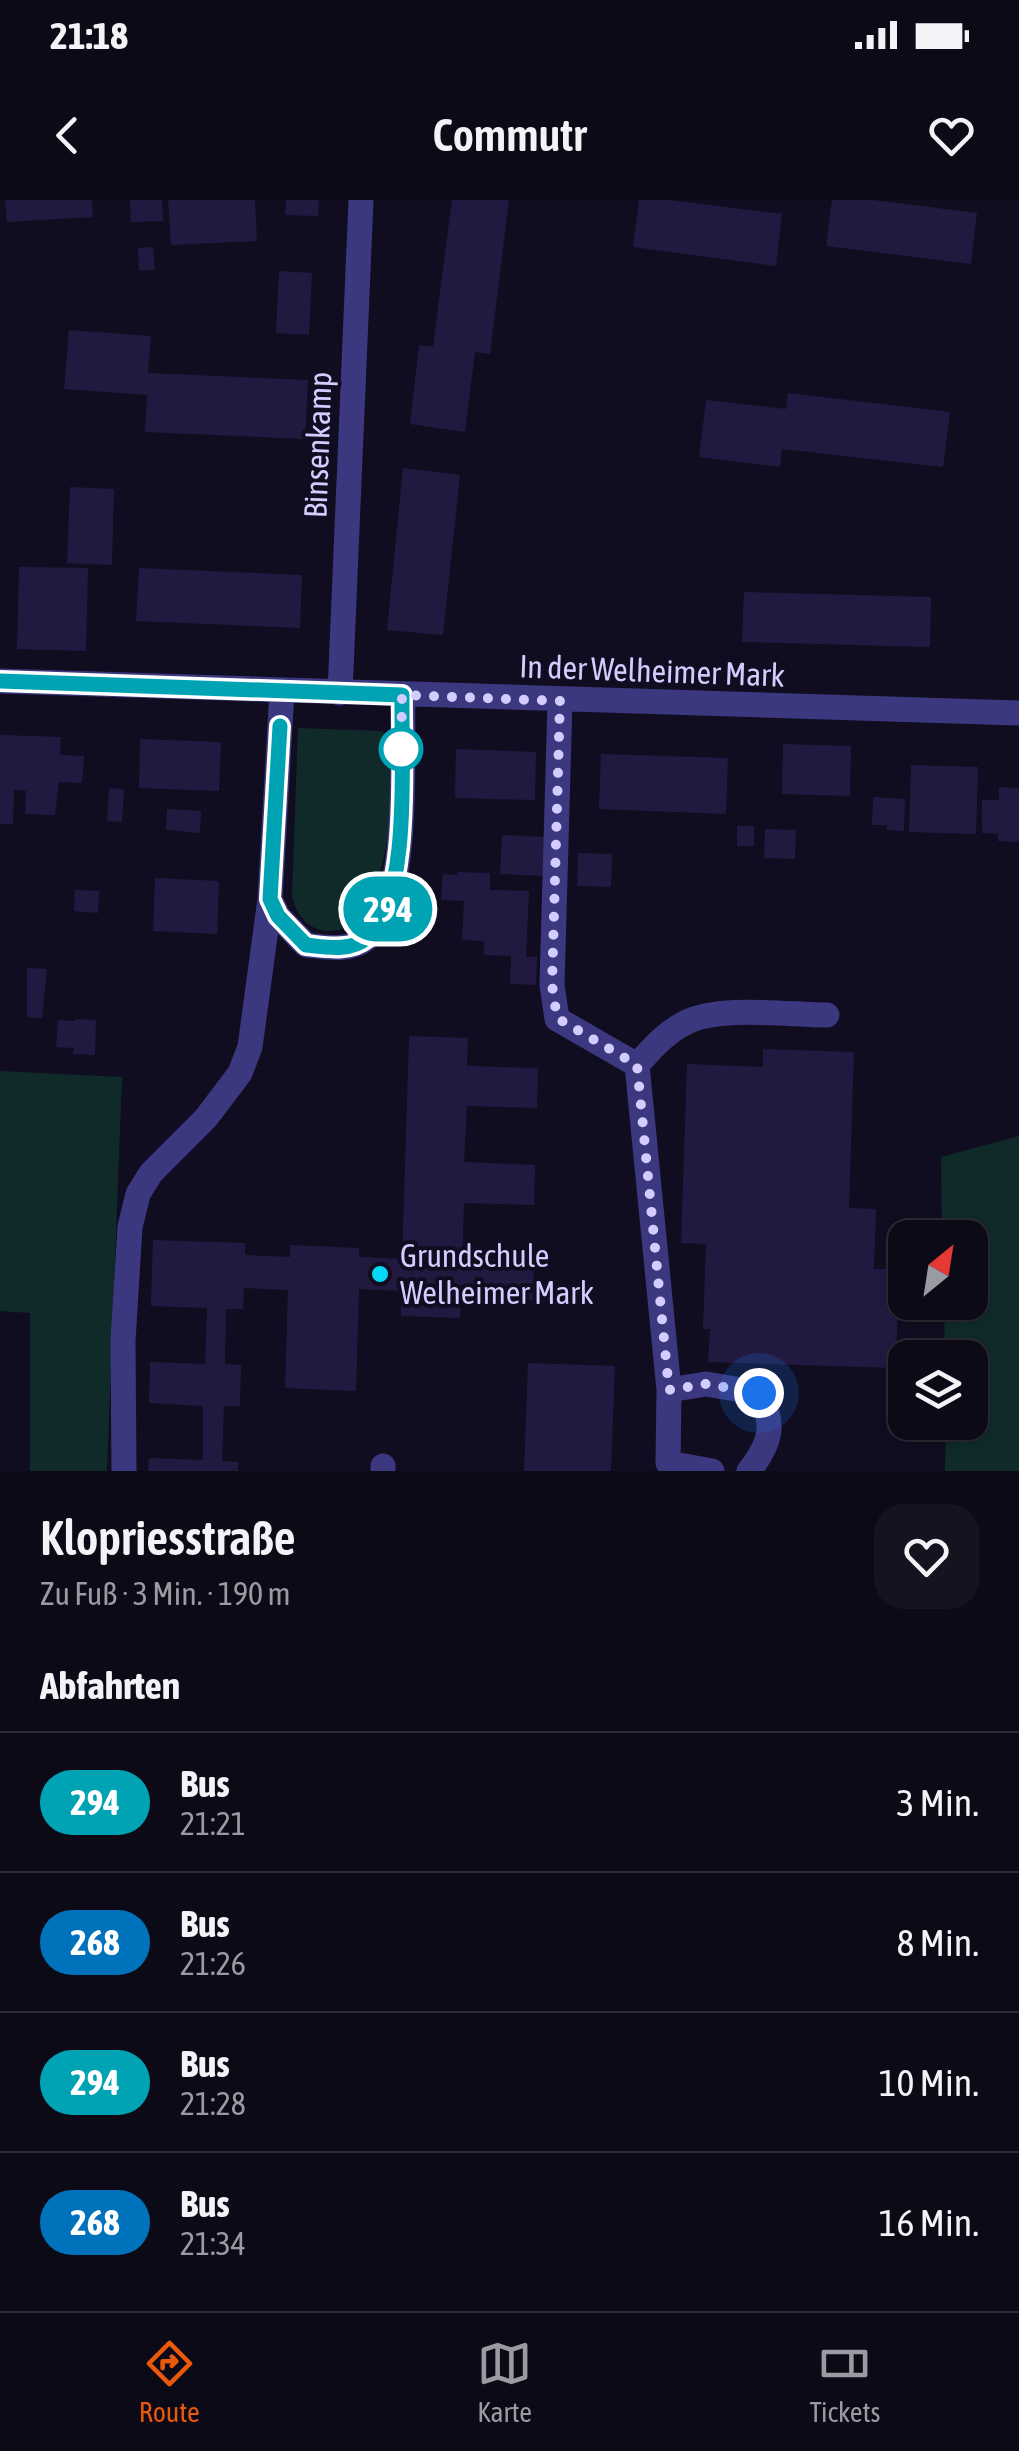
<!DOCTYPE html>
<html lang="de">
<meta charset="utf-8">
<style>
:root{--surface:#0d0a18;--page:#161321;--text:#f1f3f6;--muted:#9a9aa2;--line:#2d2b37;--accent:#ea580c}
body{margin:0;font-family:"Asap Condensed",sans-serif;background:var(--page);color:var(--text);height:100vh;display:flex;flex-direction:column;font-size:38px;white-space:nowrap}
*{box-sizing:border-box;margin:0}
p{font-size:32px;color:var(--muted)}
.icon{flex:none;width:55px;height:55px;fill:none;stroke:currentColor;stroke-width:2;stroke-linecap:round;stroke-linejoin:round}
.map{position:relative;height:1271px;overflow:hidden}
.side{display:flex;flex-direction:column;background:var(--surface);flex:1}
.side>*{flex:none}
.badge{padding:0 20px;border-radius:32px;font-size:35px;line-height:65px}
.needle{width:65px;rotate:30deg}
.tools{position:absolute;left:888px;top:1020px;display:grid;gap:20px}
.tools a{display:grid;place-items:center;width:100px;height:100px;border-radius:20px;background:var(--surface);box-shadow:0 2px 8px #0004,0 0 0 2px var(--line);font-size:50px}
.you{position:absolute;width:50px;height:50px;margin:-25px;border:8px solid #fff;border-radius:50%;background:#1a73e8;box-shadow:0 0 0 15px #1a73e833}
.map>.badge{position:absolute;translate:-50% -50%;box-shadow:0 0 0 5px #fff}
h2{padding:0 40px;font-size:38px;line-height:90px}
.round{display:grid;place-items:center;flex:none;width:105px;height:105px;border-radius:30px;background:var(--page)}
.overview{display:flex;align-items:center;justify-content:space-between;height:170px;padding:0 40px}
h1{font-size:48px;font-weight:600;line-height:75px}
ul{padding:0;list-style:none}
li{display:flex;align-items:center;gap:30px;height:140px;padding:0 40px;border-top:2px solid var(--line)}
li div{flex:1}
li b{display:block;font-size:38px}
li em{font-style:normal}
li .badge{min-width:110px;font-weight:700;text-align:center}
.status{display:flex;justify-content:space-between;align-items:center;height:70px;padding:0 50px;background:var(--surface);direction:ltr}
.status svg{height:28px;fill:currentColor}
header{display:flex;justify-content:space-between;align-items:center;height:130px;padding:0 40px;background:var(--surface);font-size:45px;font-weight:600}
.tab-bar{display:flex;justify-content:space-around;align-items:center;height:140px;border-top:2px solid var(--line);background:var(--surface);font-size:28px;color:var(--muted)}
.tab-bar a{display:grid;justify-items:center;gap:5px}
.tab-bar .on{color:var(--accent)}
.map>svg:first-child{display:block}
</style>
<div class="status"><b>21:18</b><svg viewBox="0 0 49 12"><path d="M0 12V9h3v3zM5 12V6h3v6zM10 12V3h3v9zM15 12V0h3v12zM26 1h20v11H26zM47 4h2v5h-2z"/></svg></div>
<header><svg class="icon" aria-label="back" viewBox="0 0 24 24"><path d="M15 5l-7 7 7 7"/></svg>Commutr<svg class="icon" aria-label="heart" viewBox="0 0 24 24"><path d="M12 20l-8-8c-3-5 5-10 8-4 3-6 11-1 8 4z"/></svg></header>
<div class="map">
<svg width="1019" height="1271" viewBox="0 0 1019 1271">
<rect width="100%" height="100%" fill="#110d20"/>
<!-- green -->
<path fill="#102a2a" d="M298,528l85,3c2,7 6,15 7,23 7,40 -4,191 -69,176 -17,-4 -25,-18 -29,-33z
M0,871l122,6 -15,394h-77v-158l-30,-2z
M1019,936v335h-74l1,-48 24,-1v-64l-25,-1 -1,-54 26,-1v-64l-28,-1 -1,-80z"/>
<!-- building -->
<path fill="#221941" d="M5,0h87l1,17 -86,5z
M130,0h32l1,21 -32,1z
M168,0h87l2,41 -86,4z
M286,0h33l-1,16 -33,-1z
M452,0h57l-19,154 -15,-2 -10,80 -55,-8 9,-79 14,2z
M639,0h30l113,14 -6,52 -143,-19z
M832,0h41l104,13 -6,51 -145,-18z
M153,47l2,23h-16l-1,-22z
M279,71l33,2 -3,62 -33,-2z
M69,130l82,6 -3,37 160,7 -3,59 -160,-7 2,-37 -83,-6z
M788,193l162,19 -7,55 -161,-18 -2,18 -81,-10 7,-57 80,9z
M403,268l57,7 -17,160 -56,-5z
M70,287l44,2 -2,76 -45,-2z
M19,367l69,1 -2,83 -69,-2z
M139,368l163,7 -2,53 -164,-7z
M744,392l187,5 -1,50 -188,-5z
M0,535l61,2 -1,18 24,1 -2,27 -23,-1 -4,33 -30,-1 1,-23 -12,-1 -1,34h-13z
M140,539l81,3 -2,49 -80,-3z
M783,544l68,2 -1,50 -68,-2z
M456,549l80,3 -1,48 -80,-2z
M601,554l127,4 -2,56 -127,-5z
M911,565l67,2 -2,67 -67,-2z
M999,587l20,1v54l-21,-1v-7l-16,-1v-33h17z
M109,588l15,1 -2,33 -15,-1z
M873,597l32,2 -1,32 -17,-1v-5h-15z
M167,609l34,2 -1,22 -34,-3z
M737,626h17v20h-17z
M765,629l31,1 -1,29 -31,-1z
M502,635l44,2 -2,39 -44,-2z
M578,653l34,1 -1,33 -34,-1z
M457,672l33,1v17l39,1 -3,66h11l-1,28 -26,-1 1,-28 -27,-1v-14l-22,-1 2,-39 -23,-1 2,-26 14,1z
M155,678l64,3 -2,53 -64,-3z
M75,690l24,1 -1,22 -24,-2z
M27,768l20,1 -5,49 -15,-1z
M75,819l21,1 -1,35 -22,-1 1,-6 -18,-1 2,-27 17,1z
M409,836l59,2 -1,28 71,2 -1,40 -70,-2 -3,56 71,3 -1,40 -70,-2 -2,55 72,2 -1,40 -72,-3 -1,21 -59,-2v-25l-42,-2 -3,102 -71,-3 3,-98 -44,-2 -1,21h-17l-1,55 16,1 -1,41h-16l-2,55 16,1v9h-90l1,-13 54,2v-54l-54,-3 1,-41 55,2 2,-56 -56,-2 2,-66 92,3v12l45,2v-12l69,3v9l43,2z
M763,849l91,3 -5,156 27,1 -2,60h25l-3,99 -188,-6 2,-33h-7l3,-85 -25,-1 6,-179 76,3z
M528,1163l87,3 -4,105h-87z"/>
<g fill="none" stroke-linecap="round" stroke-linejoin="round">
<!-- minor -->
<path stroke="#3c387f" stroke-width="25" d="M0,481l1019,32
M340,493l21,-493
M560,501l-8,284 5,34 80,46
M270,699l8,17 28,29c20,2 44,7 61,-7 45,-36 34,-186 36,-243
M669,1190l37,-6 53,9c17,31 12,50 -10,78
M383,1266v5
M124,1271l-1,-130 7,-114 8,-33 13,-21 55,-55 34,-45 10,-26 20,-148 12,-208
M712,1271l-44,-8 1,-73 -32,-325c15,-16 28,-32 48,-42 33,-18 104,-8 142,-8"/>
</g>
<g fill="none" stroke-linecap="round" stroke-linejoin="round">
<!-- line casing -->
<g stroke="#fff" stroke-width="22">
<path id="line" d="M0,481l402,14c-1,57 10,207 -35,243 -17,14 -41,9 -61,7l-28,-29 -8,-17 10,-173"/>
</g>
<!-- line -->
<use href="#line" stroke="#00a3b4" stroke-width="15"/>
<!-- walk -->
<path stroke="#d3cdff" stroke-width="10" stroke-dasharray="0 18" d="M401,549v11l1,-65 158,6 -8,284 5,33 80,47 32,325 37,-6 53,9"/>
</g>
<!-- markers -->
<circle fill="#fff" stroke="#00a3b4" stroke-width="5" cx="401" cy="549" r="20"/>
<circle fill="#02d8f5" stroke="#110d20" stroke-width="4" cx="380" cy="1074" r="10"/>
<g text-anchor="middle" stroke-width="8" stroke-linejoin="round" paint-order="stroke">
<!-- street labels -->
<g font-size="32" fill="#d3cdff" stroke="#110d20">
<text transform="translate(318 245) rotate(-88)" y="11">Binsenkamp</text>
<text transform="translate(652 471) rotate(2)" y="11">In der Welheimer Mark</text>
</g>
<!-- poi labels -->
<g font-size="32" fill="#d3cdff" stroke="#110d20" text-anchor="start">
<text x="400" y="1067">Grundschule<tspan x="400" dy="37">Welheimer Mark</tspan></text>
</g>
</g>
</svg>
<div class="tools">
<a><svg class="needle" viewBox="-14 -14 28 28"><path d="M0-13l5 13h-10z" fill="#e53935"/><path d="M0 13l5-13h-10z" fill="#9a9aa2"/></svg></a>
<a><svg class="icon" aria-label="layers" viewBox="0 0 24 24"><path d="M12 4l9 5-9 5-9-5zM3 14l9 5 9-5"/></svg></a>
</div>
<div class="you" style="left:759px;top:1193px"></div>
<b class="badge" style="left:388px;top:709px;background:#00a3b4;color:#fff">294</b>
</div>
<section class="side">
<div class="overview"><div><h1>Klopriesstraße</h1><p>Zu Fuß · 3 Min. · 190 m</p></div><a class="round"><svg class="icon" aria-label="heart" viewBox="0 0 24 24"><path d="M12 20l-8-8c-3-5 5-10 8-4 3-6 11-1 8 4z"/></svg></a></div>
<h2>Abfahrten</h2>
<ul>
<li><span class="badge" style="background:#00a3b4;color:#fff">294</span><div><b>Bus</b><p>21:21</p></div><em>3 Min.</em></li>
<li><span class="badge" style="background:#0072bc;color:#fff">268</span><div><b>Bus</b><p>21:26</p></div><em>8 Min.</em></li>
<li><span class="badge" style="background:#00a3b4;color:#fff">294</span><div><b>Bus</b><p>21:28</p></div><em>10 Min.</em></li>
<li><span class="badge" style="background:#0072bc;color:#fff">268</span><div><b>Bus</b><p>21:34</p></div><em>16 Min.</em></li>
</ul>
</section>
<nav class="tab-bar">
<a class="on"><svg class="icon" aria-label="directions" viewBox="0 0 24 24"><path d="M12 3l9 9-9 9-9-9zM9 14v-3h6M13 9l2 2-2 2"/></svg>Route</a>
<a><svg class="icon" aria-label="map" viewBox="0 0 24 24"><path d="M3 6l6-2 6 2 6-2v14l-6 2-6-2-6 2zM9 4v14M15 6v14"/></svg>Karte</a>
<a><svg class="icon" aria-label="tickets" viewBox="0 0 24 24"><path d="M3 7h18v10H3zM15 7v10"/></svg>Tickets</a>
</nav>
